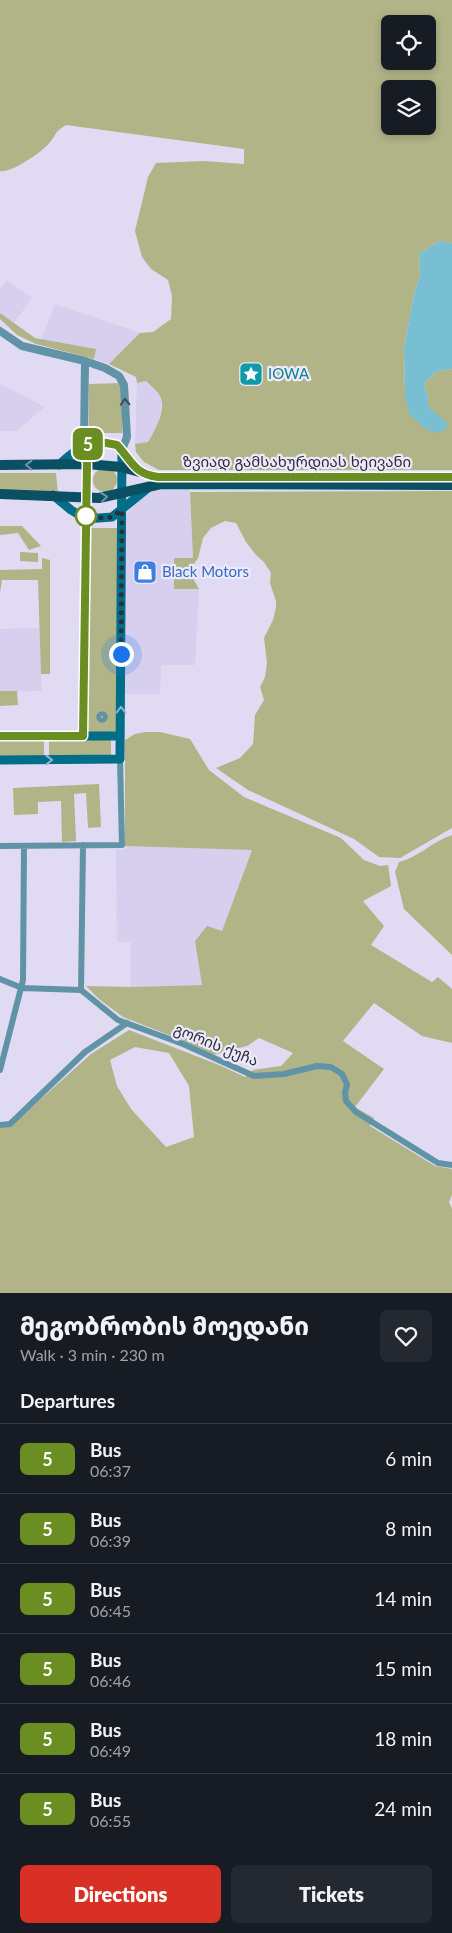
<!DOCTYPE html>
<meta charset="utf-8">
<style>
:root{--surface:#171b24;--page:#242831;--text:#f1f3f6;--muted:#9ea1a6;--line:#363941;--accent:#d93025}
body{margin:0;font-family:Lato,"Noto Sans Georgian",sans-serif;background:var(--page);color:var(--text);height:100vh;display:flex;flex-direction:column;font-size:19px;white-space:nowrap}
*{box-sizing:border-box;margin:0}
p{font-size:16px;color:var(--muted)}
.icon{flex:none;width:28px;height:28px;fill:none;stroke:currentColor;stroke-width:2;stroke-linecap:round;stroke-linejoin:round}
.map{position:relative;height:1293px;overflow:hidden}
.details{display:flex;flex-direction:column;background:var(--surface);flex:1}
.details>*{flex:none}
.badge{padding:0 10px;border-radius:8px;font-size:18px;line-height:32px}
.controls{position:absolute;left:381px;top:15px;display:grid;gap:10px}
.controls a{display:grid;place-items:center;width:55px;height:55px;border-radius:8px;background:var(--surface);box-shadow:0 2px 8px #0003;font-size:25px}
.you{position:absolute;width:25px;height:25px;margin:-12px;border:4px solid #fff;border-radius:50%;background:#1a73e8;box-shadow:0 0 0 8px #1a73e833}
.map>.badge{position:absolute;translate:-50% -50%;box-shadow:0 0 0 2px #fff}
h2{padding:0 20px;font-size:19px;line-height:45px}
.round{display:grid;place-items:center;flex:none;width:52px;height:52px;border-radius:8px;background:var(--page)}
.head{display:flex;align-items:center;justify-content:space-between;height:85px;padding:0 20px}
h1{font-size:24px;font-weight:800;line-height:38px}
.cta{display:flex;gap:10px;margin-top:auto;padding:10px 20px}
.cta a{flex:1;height:58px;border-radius:8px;background:var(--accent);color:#fff;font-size:20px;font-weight:800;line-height:58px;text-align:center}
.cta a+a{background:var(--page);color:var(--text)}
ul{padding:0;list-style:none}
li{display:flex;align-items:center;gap:15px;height:70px;padding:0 20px;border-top:1px solid var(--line)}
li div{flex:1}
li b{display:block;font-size:19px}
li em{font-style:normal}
li .badge{min-width:55px;font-weight:700;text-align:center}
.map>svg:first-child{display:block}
</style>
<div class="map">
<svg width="452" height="1293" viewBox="0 0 452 1293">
<rect width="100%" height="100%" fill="#e0dbf2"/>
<!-- built -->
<path fill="#d6cfee" d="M7,280l25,18 -19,26 -13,-11v-24z
M55,304l85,29 -31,31 -15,-5 1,-10 -54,-10z
M146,381l12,11 5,11 -7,27 -8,13 -13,1 2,-61z
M0,384l45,23 -29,24h-16z
M189,485l4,73h-19v30l25,1 -4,76h-34l-1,29h-35l1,-177 6,-12 14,-12 18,-7z
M40,628l2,63 -42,1v-63z
M125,846l127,4 -30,81 -27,10 7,44 -72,2 1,-45h-14l-1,-92 10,-1z"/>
<!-- green -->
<path fill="#b0b487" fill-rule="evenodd" d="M0,0h452v243l-12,-2 -21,13 1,23 -6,17 -10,54 1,47 31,18 -8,-7v-8l-4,-14 13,-13 15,-2v101h-293l-15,-8 -8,-10 -1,-8 13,-2c6,-9 16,-29 14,-40 -1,-9 -10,-15 -16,-21l-9,2 -1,-6 -27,-13 31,-31 13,-1 18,-13 1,-23 -4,-16 -17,-11 -9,-12 -7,-26 13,-54 8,-14 49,-2 39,3v-15l-178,-24c-13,8 -8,8 -16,17 -6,9 -40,32 -50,29zM390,24h38v37h-38zM390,89h38v37h-38z
M0,313l35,25 61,11 -2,10 -58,-15 -19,-9 -17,-16z
M122,383v50h-33v-49z
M93 480a12 12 0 1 1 24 0a12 12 0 1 1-24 0Z
M0,473h56l2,21 -58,-1z
M452,491v337l-52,30 -21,-1 -25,-18 -106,-49 -32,-22 24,-10 13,-14 2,-29 9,-15 -4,-13 5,-10 2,-14 -3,-25 9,-18 3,-13v-6l-6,-18 1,-10 -7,-11 -8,-7 -10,-13 -10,-19 -11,-2 -14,7 -8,10 -5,20 -9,13 10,18h-25v-31h19l-3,-66z
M0,526h22l19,20 -12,4 -11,-17 -18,2z
M87,528h31l-1,204h-30z
M20,552l18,1v9l-18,-1z
M42,558l8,2v114h-9l-3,-94h-36l-2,13v-23l42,-1z
M0,691h17l1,14 -18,1z
M145,732h15l30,7 19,31 35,27 97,41 23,22 16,6 8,-1 3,21 -28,15 21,25 -13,19 61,37 6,-5 14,12v54l-30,-7 -48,-33 -31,38 41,28 -29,38 19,11 -4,8 65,40 17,3v26l-3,7 3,7v84h-452v-166l12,-2 79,-71 38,-24 90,35 26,12 8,-7 28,-4 12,-13 -34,-15 -12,8 -35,9 -33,-16 -56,-22 -24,-18 -13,-13 44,1 72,-2 -7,-44 12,-15 15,5 30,-81 -127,-4v-106l10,-6zM135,1047l34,6 20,33 5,51 -28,10 -35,-38 -14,-23 -7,-26z
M111,738v18l-62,1v-18z
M0,739h44v17h-44z
M99,784l2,43 -13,1 -2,-35 -12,1 2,47 -14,1 -1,-41 -23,1v12l-24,1 -1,-27z
M452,835v120l-48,-46 -9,-37 4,-10c20,-5 34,-21 53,-27z"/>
<!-- water -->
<path fill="#78bfd3" d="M440,241l12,2v126l-15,2 -13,13 4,14v8l21,19 -6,6 -7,2 -13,-6 -14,-14 -4,-18 -1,-47 10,-54 6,-17 -1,-23z"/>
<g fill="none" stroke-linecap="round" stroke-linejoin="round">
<!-- pedestrian -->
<path stroke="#6093a6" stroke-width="4.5" d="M98.5 717a3.5 3.5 0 1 1 7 0a3.5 3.5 0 1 1-7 0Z"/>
<!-- minor -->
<path stroke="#6093a6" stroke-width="6" d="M0,846l122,-1 -2,-86
M0,979l22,9 59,2 37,30 65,24 71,32 30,-2 33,-8 14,1 11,7 5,10 -2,9 1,8 10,11 82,51 14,2
M81,990l2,-145
M0,1070l23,-90 1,-134
M0,1125l10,-1 75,-72 42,-29"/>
<!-- tertiary -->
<path stroke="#6093a6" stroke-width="8" d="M0,331l22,15 63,15 20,7 14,8 5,9 3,52 -5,13
M84,445l1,-84"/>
<!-- secondary -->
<path stroke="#006e89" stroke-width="9" d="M59,465c17,-17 34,-28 58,-20l13,18 10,9
M53,495l18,15 15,9 26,-2 36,-29
M0,736h120
M83,736l4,-272 -3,-19
M0,760l120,-1 2,-309"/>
<!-- primary -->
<path stroke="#0b4f62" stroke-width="10" d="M0,465l87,-1 34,3 37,10h294
M0,494l99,4 62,-14 291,1"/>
</g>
<!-- one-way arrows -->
<defs><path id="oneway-chevron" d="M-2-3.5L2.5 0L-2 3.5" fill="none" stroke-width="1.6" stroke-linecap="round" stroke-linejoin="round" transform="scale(1.25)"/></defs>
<use stroke="#3e4c58" href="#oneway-chevron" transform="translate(125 402) rotate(-93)"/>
<g stroke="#7194a7">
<use href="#oneway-chevron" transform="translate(29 465) rotate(-180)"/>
<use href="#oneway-chevron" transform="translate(104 497) rotate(-6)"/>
</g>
<g stroke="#8eb8ce">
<use href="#oneway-chevron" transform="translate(121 710) rotate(-90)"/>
<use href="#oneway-chevron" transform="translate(49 760)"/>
</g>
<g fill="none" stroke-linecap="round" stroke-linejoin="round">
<!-- line casing -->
<g stroke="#fff" stroke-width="11">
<path id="line" d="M0,736h83l4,-272 -3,-19 17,-3 16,3c15,16 17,29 41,32h294"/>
</g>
<!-- line -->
<use href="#line" stroke="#6b8e23" stroke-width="8"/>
<!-- walk -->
<path stroke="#2f2d36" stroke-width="5" stroke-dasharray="0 9" d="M86,516v3l26,-2 10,-7 -1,144"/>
</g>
<!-- icons -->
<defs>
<g id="sight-square" transform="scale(1.25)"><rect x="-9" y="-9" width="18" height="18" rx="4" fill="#0f9aa8" stroke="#ede9fc"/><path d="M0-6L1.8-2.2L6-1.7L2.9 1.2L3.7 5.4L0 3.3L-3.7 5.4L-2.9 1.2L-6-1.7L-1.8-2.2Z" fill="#fff"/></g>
<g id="shop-square" transform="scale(1.25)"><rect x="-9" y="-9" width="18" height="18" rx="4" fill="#3f7fe0" stroke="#ede9fc"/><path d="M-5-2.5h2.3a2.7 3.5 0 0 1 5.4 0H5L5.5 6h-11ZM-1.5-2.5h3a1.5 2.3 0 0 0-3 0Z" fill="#fff"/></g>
</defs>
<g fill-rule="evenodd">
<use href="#sight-square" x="251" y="374"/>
<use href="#shop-square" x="145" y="572"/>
</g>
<!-- markers -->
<circle fill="#fff" stroke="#6b8e23" stroke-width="2.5" cx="86" cy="516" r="10"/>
<g text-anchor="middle" stroke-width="4.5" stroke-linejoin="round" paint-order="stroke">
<!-- culture labels -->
<g font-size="15" fill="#0d838f" stroke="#ede9fc" text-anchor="start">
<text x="268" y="379">IOWA</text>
</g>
<!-- street labels -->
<g font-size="15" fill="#2f2d36" stroke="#ede9fc">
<text x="297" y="467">ზვიად გამსახურდიას ხეივანი</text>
<text transform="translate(216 1045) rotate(22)" y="5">გორის ქუჩა</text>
</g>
<!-- shop labels -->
<g font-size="15" fill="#366cbe" stroke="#ede9fc" text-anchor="start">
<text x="162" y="577">Black Motors</text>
</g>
</g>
</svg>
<div class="controls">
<a><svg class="icon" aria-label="locate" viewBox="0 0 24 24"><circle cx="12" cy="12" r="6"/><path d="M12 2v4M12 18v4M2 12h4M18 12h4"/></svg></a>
<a><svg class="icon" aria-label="layers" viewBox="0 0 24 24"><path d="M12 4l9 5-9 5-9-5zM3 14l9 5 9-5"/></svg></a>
</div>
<div class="you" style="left:121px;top:654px"></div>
<b class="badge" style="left:88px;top:444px;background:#6b8e23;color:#fff">5</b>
</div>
<section class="details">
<div class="head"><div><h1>მეგობრობის მოედანი</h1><p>Walk · 3 min · 230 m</p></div><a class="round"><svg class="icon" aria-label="heart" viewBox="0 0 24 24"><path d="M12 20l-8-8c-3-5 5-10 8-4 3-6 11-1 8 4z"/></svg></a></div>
<h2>Departures</h2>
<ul>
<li><span class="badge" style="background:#6b8e23;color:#fff">5</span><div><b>Bus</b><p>06:37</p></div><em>6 min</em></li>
<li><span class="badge" style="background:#6b8e23;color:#fff">5</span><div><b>Bus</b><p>06:39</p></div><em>8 min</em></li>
<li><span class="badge" style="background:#6b8e23;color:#fff">5</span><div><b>Bus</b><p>06:45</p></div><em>14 min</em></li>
<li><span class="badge" style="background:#6b8e23;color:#fff">5</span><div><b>Bus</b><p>06:46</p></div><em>15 min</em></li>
<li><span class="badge" style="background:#6b8e23;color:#fff">5</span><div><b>Bus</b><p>06:49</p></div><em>18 min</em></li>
<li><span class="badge" style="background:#6b8e23;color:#fff">5</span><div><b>Bus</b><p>06:55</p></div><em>24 min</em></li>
</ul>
<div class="cta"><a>Directions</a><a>Tickets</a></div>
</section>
